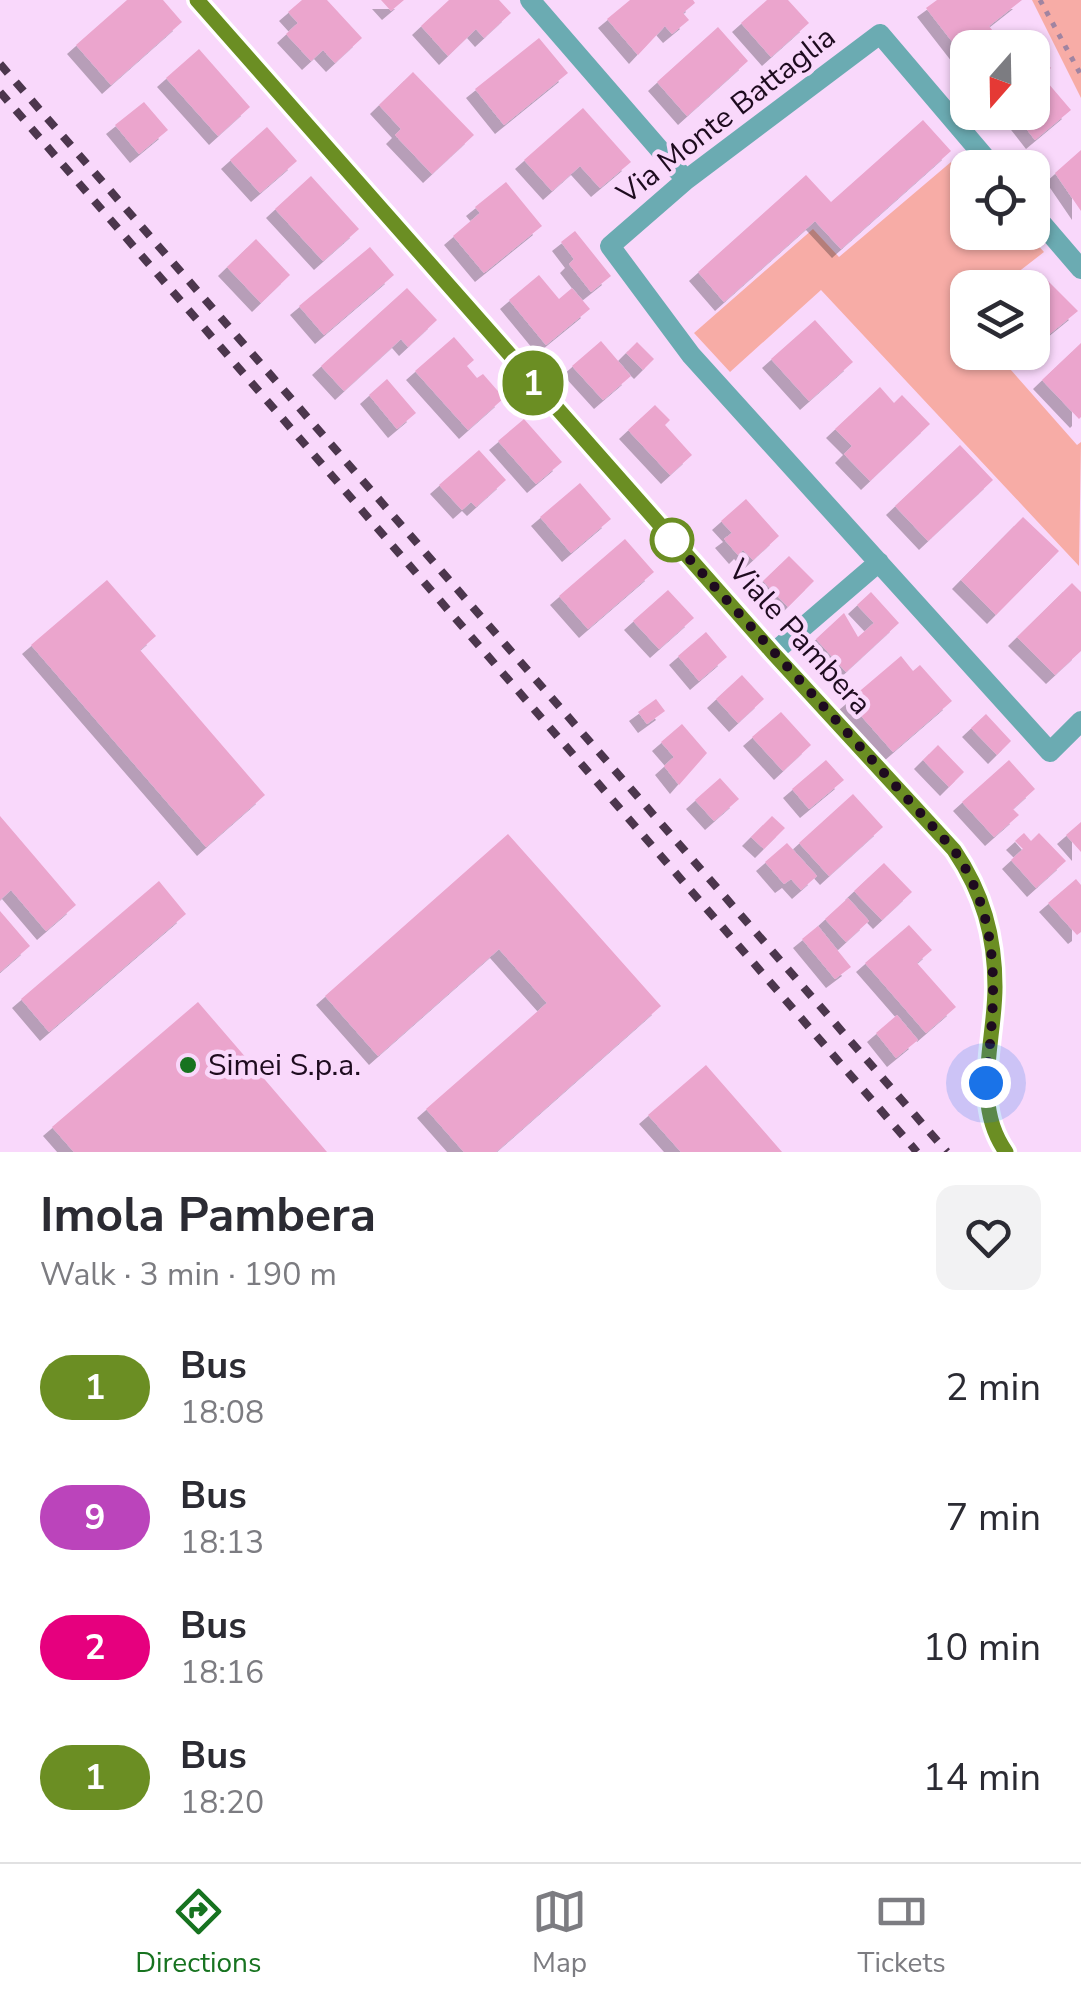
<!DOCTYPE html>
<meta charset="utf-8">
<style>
:root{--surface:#fff;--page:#f2f2f3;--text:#2b2b33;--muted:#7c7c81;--line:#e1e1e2;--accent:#177320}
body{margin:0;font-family:"Nunito Sans",sans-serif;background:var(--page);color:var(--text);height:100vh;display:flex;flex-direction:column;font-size:38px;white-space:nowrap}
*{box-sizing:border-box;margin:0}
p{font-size:32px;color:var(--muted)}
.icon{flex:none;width:55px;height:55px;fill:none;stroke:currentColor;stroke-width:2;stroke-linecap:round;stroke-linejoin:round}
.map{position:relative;height:1152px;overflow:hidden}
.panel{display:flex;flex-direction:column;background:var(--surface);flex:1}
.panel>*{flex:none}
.badge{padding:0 20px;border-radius:32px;font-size:35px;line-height:65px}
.needle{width:65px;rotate:200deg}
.buttons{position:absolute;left:950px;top:30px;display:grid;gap:20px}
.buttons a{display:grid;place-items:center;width:100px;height:100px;border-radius:20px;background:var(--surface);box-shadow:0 2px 8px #0004;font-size:50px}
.you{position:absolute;width:50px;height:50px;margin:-25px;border:8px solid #fff;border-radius:50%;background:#1a73e8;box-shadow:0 0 0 15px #1a73e833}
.map>.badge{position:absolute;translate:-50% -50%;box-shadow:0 0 0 5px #fff}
.round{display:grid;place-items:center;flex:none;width:105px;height:105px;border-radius:20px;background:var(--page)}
.summary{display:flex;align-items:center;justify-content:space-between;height:170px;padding:0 40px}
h1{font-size:48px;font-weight:700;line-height:75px}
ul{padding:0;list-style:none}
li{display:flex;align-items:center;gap:30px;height:130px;padding:0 40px}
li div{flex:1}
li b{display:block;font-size:38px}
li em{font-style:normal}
li .badge{min-width:110px;font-weight:700;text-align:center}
.dock{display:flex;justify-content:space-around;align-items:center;height:140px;border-top:2px solid var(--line);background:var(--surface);font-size:28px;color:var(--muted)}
.dock a{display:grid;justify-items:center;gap:5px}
.dock .active{color:var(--accent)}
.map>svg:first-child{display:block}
</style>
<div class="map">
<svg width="1081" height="1152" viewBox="0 0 1081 1152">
<defs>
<filter id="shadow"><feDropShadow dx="-9" dy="9" stdDeviation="0" flood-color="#0004"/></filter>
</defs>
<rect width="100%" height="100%" fill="#f9d8fb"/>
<!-- green -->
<path fill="#f7aca6" d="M1032,0h49v98z
M951,162l16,19 1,51 59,1 17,19 -45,35 -31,1 -4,28 4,36 28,1 81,92 4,-3 -2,124 -258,-276 -91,82 -36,-39 119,-104 26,28z"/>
<!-- building -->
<path fill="#eba5cd" filter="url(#shadow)" d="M127,0h36l19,22 -71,63 -35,-40z
M302,0h25l35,38 -27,25 -12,-13 -12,11 -25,-27 12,-11 -10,-11z
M381,0h23l-13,11z
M449,0h50l12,13 -27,25 -8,-9 -28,27 -27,-30z
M630,0h63l2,3 -12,10 6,7 -17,14 -7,-8 -27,29 -31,-36z
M767,0h21l21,23 -38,34 -30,-34z
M937,0h85l-33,26 7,9 -16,13h-12v14l-42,-54z
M718,27l30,34 -61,55 -30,-34z
M539,38l29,35 -64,52 -29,-36z
M1032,47l19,21 -9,8 29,34 -36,30 -22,-28h19z
M199,49l51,58 -32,29 -52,-58z
M413,72l61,63 -42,39 -37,-39 6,-6 -22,-24z
M144,102l24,28 -29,24 -24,-29z
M583,108l48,54 -31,26 -20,-22 -28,25 -28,-31z
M923,120l28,31 -110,98 -26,-28 -91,81 -26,-30 108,-97 25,27z
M267,127l30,34 -37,32 -30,-33z
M1081,150v61l-26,-38z
M311,176l48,53 -36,32 -48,-52z
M506,182l36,44 -58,47 -31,-37 27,-23 -5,-6z
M575,231l36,45 -20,16 -22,-28 5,-5 -13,-17z
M256,239l34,36 -29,28 -34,-36z
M370,247l24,28 -70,60 -25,-29z
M1039,272l39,39 -32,26 -4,-3 -10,8v-54h-12z
M539,275l20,24 13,-11 18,21 -44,36 -37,-45z
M407,288l30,32 -29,27 -7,-8 -57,52 -23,-25z
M815,320l38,42 -44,39 -38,-42z
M454,337l20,23 -7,6 10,12 6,-4 21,24 -36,32 -53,-59z
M601,341l30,35 -28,24 -31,-34z
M637,342l17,17 -11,11 -17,-17z
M1081,343v74l-2,2 -37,-39z
M387,379l29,34 -19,16 -28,-34z
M880,387l14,16 8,-8 28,29 -60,57 -26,-27 8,-8 -17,-17z
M655,405l15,15 -5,5 27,30 -22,20 -42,-45z
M524,419l38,43 -26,22 -38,-43z
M960,445l33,35 -65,61 -33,-35z
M479,450l27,30 -30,27 -5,-5 -9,8 -23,-25z
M580,483l31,36 -40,34 -31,-36z
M746,499l33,37 -26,24 -10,-10 -5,5 -14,-16 8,-6 -11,-12z
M1023,517l36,34 -63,64 -35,-35z
M625,539l29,33 -66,57 -29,-33z
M789,556l25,25 -26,26 -25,-26z
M107,580l49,56 -16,14 125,145 -59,52 -175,-202z
M1072,583l9,9v59l-26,24 -38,-38z
M668,590l26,28 -35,31 -26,-28z
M871,592l28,31 -53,49 -30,-33 28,-26 14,24 16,-14 -17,-18z
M706,632l21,25 -28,24 -21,-25z
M901,656l12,15 7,-6 32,36 -59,51 -45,-51z
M742,675l22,24 -26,24 -22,-24z
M656,699l9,12 -18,13 -9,-12z
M781,712l30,33 -28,26 -31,-34z
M986,714l25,27 -14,14 -26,-27z
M682,724l25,29 -28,32 -15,-19 10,-9 -13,-15z
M938,745l26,27 -15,15 -26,-27z
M826,760l18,20 -35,29 -17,-20z
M1009,760l26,29 -22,20 6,6 -25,22 -32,-35z
M720,778l19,21 -25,22 -19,-21z
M853,794l30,33 -54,49 -30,-33z
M0,816l76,89 -30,26 -35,-41 -11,10z
M772,816l13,12 -21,21 -13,-12z
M1081,822v30l-15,-17z
M1024,833l7,8 8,-8 27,28 -30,27 -25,-28 12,-11 -8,-8z
M508,834l153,172 -165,146h-32l-38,-43 121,-106 -48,-54 -121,107 -53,-60z
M787,843l30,33 -16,14 -10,-11 -7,5 -19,-22z
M884,863l28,29 -30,28 -28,-29z
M1076,879l5,6v47l-4,3 -29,-32z
M159,881l27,33 -137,118 -28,-33z
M848,898l21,23 -23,21 -21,-23z
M0,911l30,35 -30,26z
M909,925l23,25 -15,13 39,44 -30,26 -61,-70z
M818,926l33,41 -16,12 -33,-40z
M198,1002l129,150h-253l-22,-25z
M897,1015l21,25 -22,18 -20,-25z
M706,1065l76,87h-101l-33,-37z"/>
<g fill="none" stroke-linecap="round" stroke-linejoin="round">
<!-- path -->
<path stroke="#a084a1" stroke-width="5" stroke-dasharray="5 8" stroke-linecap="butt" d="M1040,0l41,75"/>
<!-- street -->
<path stroke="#6babb2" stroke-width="20" d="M197,0l576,653 181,197c29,43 41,86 41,138 0,55 -24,114 11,164
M530,0l156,180
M994,168l-114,-134 -194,146 -76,66 81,109 359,397 31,-31
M1032,212l49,57
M773,653l106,-91"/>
<!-- rail -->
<path stroke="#4c364d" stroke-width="8" stroke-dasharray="12 12" stroke-linecap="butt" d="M0,64l947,1088
M0,92l917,1060"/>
</g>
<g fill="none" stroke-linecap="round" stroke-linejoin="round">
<!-- line casing -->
<g stroke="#fff" stroke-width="22">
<path id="line" d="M197,0l576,653 181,197c29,43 41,86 41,137 0,56 -24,116 11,165"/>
</g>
<!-- line -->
<use href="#line" stroke="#6b8e23" stroke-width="15"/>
<!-- walk -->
<path stroke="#1e0b1f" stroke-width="10" stroke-dasharray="0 18" d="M672,540l-9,-10 291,320c50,73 41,149 32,233"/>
</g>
<!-- markers -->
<circle fill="#fff" stroke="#6b8e23" stroke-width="5" cx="672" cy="540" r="20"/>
<circle fill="#177320" stroke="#f9d8fb" stroke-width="4" cx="188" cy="1065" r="10"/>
<g text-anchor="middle" stroke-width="9" stroke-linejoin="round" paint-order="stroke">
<!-- street labels -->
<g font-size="30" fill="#1e0b1f" stroke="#f9d8fb">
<text transform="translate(726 115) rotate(-38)" y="10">Via Monte Battaglia</text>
<text transform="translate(800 637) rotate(48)" y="10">Viale Pambera</text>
</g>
<!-- poi labels -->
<g font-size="30" fill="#1e0b1f" stroke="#f9d8fb" text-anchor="start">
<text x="208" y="1075">Simei S.p.a.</text>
</g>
</g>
</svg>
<div class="buttons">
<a><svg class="needle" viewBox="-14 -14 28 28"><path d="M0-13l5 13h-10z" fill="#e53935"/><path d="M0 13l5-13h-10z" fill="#7c7c81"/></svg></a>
<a><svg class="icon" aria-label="locate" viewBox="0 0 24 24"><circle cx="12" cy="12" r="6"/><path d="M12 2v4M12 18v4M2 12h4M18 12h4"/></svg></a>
<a><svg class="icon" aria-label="layers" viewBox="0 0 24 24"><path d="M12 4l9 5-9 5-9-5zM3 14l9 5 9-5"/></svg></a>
</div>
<div class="you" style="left:986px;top:1083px"></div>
<b class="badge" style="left:533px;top:383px;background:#6b8e23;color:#fff">1</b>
</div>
<section class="panel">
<div class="summary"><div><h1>Imola Pambera</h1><p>Walk · 3 min · 190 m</p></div><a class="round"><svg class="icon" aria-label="heart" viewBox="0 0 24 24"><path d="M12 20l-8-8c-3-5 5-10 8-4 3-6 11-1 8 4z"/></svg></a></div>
<ul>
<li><span class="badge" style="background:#6b8e23;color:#fff">1</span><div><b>Bus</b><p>18:08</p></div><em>2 min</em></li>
<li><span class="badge" style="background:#b4b;color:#fff">9</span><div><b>Bus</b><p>18:13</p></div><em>7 min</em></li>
<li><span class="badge" style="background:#e6007e;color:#fff">2</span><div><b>Bus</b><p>18:16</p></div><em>10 min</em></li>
<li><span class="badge" style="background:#6b8e23;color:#fff">1</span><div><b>Bus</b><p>18:20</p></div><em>14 min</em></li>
</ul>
</section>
<nav class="dock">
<a class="active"><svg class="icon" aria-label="directions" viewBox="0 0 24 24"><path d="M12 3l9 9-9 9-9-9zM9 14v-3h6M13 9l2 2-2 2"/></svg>Directions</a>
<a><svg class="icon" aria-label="map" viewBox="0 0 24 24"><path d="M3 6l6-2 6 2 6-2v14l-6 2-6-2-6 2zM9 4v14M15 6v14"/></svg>Map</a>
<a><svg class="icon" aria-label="tickets" viewBox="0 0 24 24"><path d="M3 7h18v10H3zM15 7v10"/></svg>Tickets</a>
</nav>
